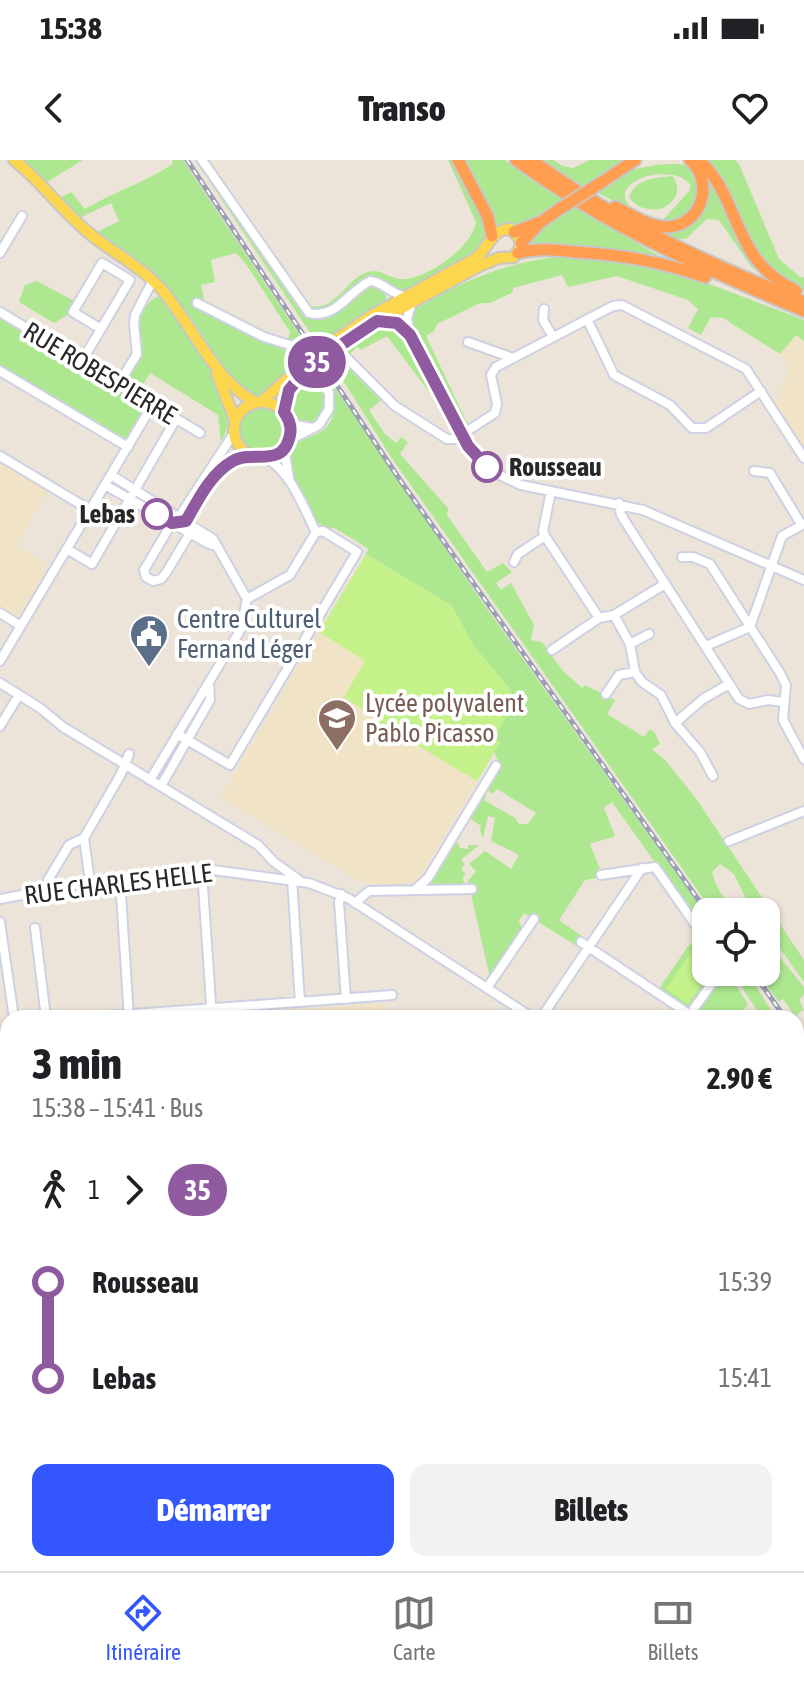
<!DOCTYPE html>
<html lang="fr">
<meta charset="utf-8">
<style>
:root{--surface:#fff;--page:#f2f2f2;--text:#202124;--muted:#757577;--line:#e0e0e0;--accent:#3356ff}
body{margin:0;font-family:"Asap Condensed",sans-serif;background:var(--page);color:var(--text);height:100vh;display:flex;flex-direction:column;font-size:30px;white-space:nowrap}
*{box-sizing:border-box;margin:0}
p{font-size:26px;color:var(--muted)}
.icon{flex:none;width:44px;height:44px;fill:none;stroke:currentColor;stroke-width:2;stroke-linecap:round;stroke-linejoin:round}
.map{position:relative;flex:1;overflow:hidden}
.details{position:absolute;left:0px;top:850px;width:804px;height:562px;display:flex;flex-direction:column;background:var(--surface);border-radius:24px 24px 0 0;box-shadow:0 2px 6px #0004}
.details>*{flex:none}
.badge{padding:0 16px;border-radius:26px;font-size:28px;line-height:52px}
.fabs{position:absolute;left:692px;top:738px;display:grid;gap:16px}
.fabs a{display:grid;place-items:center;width:88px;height:88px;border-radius:16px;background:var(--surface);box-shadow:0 2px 6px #0004;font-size:40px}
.map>.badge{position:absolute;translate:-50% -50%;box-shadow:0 0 0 4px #fff}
.legs{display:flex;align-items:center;gap:12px;height:88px;padding:0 32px;font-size:26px}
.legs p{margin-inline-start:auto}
.overview{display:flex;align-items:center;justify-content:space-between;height:136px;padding:0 32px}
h1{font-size:44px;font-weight:800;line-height:60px}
.cta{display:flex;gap:16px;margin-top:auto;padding:16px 32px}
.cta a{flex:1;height:92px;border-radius:16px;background:var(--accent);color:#fff;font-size:32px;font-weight:800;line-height:92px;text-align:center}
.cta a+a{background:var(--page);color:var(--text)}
ul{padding:0 32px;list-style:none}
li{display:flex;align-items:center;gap:28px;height:96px;font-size:30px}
li i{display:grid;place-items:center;width:12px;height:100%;margin:0 10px;background:currentColor}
li i::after{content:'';width:20px;height:20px;margin:-10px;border:6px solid;border-radius:50%;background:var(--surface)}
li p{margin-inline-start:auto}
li:first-child i{background:linear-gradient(#0000 50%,currentColor 0)}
li:last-child i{background:linear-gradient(currentColor 50%,#0000 0)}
.status{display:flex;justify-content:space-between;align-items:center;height:56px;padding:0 40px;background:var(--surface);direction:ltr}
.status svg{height:22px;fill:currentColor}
header{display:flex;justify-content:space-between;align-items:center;height:104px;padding:0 32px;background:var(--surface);font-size:36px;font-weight:800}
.tabs{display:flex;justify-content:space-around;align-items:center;height:112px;border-top:2px solid var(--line);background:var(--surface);font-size:22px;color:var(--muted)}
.tabs a{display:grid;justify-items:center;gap:4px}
.tabs .active{color:var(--accent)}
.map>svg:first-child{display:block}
</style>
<div class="status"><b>15:38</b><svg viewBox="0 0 49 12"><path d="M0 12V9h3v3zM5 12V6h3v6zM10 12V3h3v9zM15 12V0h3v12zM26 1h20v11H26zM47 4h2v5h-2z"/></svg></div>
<header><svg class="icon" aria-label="back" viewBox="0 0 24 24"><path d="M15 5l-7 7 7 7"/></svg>Transo<svg class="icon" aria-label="heart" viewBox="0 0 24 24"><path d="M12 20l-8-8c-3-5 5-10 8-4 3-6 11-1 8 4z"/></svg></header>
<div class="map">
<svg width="804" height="1411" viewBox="0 0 804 1411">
<rect width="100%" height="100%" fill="#ece4d8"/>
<!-- education -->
<path fill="#f0e3c6" d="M796,175l8,6v108l-30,-47 9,-6 -4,-4 11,-21 -10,-17z
M0,302l48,29 -32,54 30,19 -5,8 4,2 -24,41 -5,1 -16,-10z
M319,472l47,29 -21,37 33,21v3l99,59 -61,102 -50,2 -146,-88z
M384,843l1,15h-129l-1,-5z"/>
<!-- green -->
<path fill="#ade890" d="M20,0h63l-36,22z
M172,0h11l124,186 -19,-7 2,-7 -44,-68 -10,-11 -25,7 4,22 -14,3 3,14 -2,3 -5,-3 -3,7 52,28 50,17 9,6c-10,9 -35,38 -47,38 -24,0 -48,-49 -60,-67 -26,-42 -63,-66 -101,-96l22,-11 -8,-18 -32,15 -19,-20 11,-6 14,17c29,-17 60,-27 88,-45z
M195,0h5l104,152 18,5 8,-2 41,-32c10,4 19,10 13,22l-65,41z
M448,0h6c10,20 25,41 32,62 11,33 -61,59 -84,71l-27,-14 -46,31 -19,1 -4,-7c25,12 38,-21 57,-30 15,-8 22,3 36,5 25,3 74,-32 77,-57z
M461,0h44l74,50 89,51 -136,-16 2,-11 27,-19 -5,-8 -35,19 -26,-1z
M545,0h9l8,6 11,2 17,-8h36l-6,15c16,-9 59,-15 72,-8 5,7 6,17 9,25 -10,22 -15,30 -40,30l29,-32v-6c-16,-19 -68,-8 -65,13 1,9 12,13 18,19l-76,-39z
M704,0h31l4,4 40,95 22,19 3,-1v13l-24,-13 -19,-18z
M709,14l54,97 -10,-2 -34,-49 -12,-1 -21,20h-12l-23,-12 43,-7 11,-45z
M673,16c9,16 3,25 -12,33 -13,1 -24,0 -32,-12 7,-19 26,-19 44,-21z
M565,96l40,2 70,13 129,49v21l-8,-6 -16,19 -57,-36 -12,-1 -10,18 -13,-7 10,-19 -10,-9 -71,-24 -49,11 -6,-12 -49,13v4l-23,11h-10l-43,21 -3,7 -8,5 43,91 -7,-1 -51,-98 -1,-15 6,-8 2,3c45,-29 94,-47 147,-52z
M37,121l39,21 -7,12 -15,9 -35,-21 6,-17z
M156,137l7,1c22,30 85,106 58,143l-3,-26 -68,-42 -11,18 -12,-6c2,-12 11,-19 14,-29 6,-25 -16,-37 15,-59z
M0,155l149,91 -23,37 -126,-76z
M384,166l14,2 4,6 51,92 -1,5 -16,-30 -49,-65 -26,14 -4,-3 -13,13 38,40 -13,10 15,23 12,10 5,-6 7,5 -8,12 48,54 -1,7 40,57 16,-9 9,9 -16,11 5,7 10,-7 23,42 -3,15 11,2 21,29 19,17 3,-3 30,15 -8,14 37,23 6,-8 5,4 5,11 -8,5 15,13 30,38 107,160v22l-38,-53v-17h-14l-18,-38 -14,-10 -8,8c5,18 12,28 25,40h-24l-322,-455 -62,-99 45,-29z
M313,211l12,22 1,18 -12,13 -16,-1c-17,-19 0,-38 15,-52z
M324,212l159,231 223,312v19l-94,-132 -8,6 11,28 -25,8 13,33 -18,3 -26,40 27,19 -6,9 -56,-35 -5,8 4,10 -32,46 -2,-3 -21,-93 8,-10 -7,-7 16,-13 26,18 8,-14 -28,-14 4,-23 -7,-2 -5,22 -3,-7 1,-5 -13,-9 15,-25 4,2 -3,6 31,18 4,6h9l8,-11 -39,-24 -4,5 -8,-6 10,-17 6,-4 -7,-15 6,-9 -7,-5 18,-30 -2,-20 -36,-43 -21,-39 -86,-52 3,-5 -36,-22 -2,3c-6,-3 -12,-6 -17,-10 -10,-12 -24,-50 -25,-67 7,-14 19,-14 31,-21 23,-13 10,-41 4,-60z
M237 270a24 24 0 1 1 48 0a24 24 0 1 1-48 0Z
M453,682l5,1 2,5 8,1v-4h11l-18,15 4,4 -4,5 5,5 -3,3 1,10 -34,1 -2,-4z
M701,777l5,7v28h10l-25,37 -32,-20 29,-43z
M766,780l38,47v8l-5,5 5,10 -9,6 -12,-17 -4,3 -23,-30h10z
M732,812h15l29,46h-14z
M724,813l5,2 19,29 -10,14h-36l-7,-5z
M796,1109h8v98l-4,2 4,15v127l-8,6z"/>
<!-- pitch -->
<path fill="#c4f18a" d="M366,394l86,52 21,39 36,43 4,12 -2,8 -18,30 7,5 -23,38 -99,-59 -1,-3 -33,-22 21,-36 -46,-29z
M691,792l15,11v9h5l-23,32 -22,-15z
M804,1351v60h-408l-1,-7h401v-47z"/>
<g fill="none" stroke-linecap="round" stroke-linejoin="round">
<!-- minor casing -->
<g stroke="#ced1e3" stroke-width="12">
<path id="minor" d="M202,0l107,153c26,7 40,-22 61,-32 14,1 21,14 35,15
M0,93l22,-37
M197,143l67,34 29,9 15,9 21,38v16l-10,16 -31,16
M544,149l-1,11 10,17
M0,152l200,121
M587,159l27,56 56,30 22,23h14l55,-37
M382,160l15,3 13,12 58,111 25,26 28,13 122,25 161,70
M410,175l-3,-17 5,-15
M468,182l45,16
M348,199l47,47 52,33h8l40,-26 2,-9 -6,-29 5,-8 117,-61 9,-1 124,64 58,89
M82,201l48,-81 -28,-17 -29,49 28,17
M0,211l128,76
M119,223l18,-29 -3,-30 1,-9 18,-35
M290,264l23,4
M234,273l-55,84 -7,6 -28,47 2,7 7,4 8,-2 5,-6 24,-40 -4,-12c15,-26 32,-59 63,-66
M284,288l5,30
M0,296l90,54
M754,311l16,2 31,51
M111,315l102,64 34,60
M105,325l104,59 7,2
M551,331l-8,40 2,5 54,82
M619,343l2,12 118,184 10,5 19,-4 15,2
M67,389l25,15 84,-145
M682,397h11l17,7 70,109 6,12 -3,35 21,39
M514,402l4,-8 27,-18
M0,453l21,13
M614,455l16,29 5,28
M750,467l32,-91 22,-12
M630,484l19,-10
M706,486l44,-19
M552,490l47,-32 15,-3 51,-31
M0,501l153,-257
M635,512l7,10 19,13 14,28 25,29 13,24
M0,523l40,25 23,19 195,118 16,17 25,18
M606,534l13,-19 16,-3
M675,563l28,-24 26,-15
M0,566l19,-31
M177,574l53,31 127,-213 -34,-21 -7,1c-13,-25 -24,-59 -50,-74
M150,620l91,-151 6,-30 43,-24 26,-43
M161,626l49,-86 -1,-18
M84,678l6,44
M729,681l75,-30
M202,711l10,147
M601,715l54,-8 51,73
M120,719l9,139
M292,719l8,123
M417,728l11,-10 68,-112
M46,730l2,-10 21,-35 15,-7 37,-64 8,-20
M341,734l-2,8 7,97
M0,739l90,-17 123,-12 96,13 39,15 185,120
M355,743l14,-12 103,-2
M0,762l14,96
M35,768l11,90
M581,782l114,76
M487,828l47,-69
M688,857l32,-45
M79,858l313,-23
M541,858l101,-150
M0,934l8,2
M0,974h8
M796,1041l8,6
M796,1103h8
M0,1148h8
M0,1205h8
M0,1288l8,-1
M112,1404l13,4
M12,1411l95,-7
M248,1411l2,-7
M385,1411l4,-7"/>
</g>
<!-- major casing -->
<g stroke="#c7c7c7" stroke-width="14">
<path id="major" d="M14,0c27,21 48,51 75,73 24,20 53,34 73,57 30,34 53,93 94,112
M325,187l46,-31 105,-58c13,-10 15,-29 34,-29l9,8 2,10 -7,10 -15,1 -20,8 -123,67 -27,20
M217,214l18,46
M234 270a28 28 0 1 1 56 0a28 28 0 1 1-56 0Z
M261,242l44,-39
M284,252l5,-22 12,-15"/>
</g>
<!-- highway casing -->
<g stroke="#c7c7c7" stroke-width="15">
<path id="highway" d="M458,0l30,57 4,19
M516,0c92,67 184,107 288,151
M532,0c84,62 176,103 272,142
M699,0c44,41 31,99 97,131
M602,22l33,-22
M615,47c16,7 35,21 54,20 34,-3 45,-46 21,-67
M514,72l27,-10 17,-12
M521,83l16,-17
M518,93c19,-5 37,-3 57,-1 48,3 84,9 130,25"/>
</g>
<!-- minor -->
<use href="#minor" stroke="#fff" stroke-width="8"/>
<!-- major -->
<use href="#major" stroke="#fcd64e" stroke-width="10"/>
<!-- highway -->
<use href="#highway" stroke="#ff9e51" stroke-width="11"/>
<!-- rail casing -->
<g stroke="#9b9eb5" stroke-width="5">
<path id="rail" d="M187,0l213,320 307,432
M753,812l32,46
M796,873l8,12"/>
</g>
<!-- rail -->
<use href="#rail" stroke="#fff" stroke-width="2" stroke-dasharray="6" stroke-linecap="butt"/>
<!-- major-bridge casing -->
<g stroke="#c7c7c7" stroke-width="14" stroke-linecap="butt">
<path id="major-bridge" d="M305,203l20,-16"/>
</g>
<!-- highway-bridge casing -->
<g stroke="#c7c7c7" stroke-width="15" stroke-linecap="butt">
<path id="highway-bridge" d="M558,50l44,-28"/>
</g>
<!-- major-bridge -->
<use href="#major-bridge" stroke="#fcd64e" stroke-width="10"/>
<!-- highway-bridge -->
<use href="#highway-bridge" stroke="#ff9e51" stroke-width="11"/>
</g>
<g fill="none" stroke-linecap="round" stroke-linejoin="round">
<!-- line-1 casing -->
<g stroke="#fff" stroke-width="18">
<path id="line-1" d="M157,354l15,9 14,-2c12,-21 25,-48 47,-60 19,-12 50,9 57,-26 2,-9 -1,-16 -6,-23l5,-22 14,-17 26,-20 48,-32 20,2 13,12 58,111 19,21"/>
</g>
<!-- line-1 -->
<use href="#line-1" stroke="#8f5aa0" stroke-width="12"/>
</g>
<!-- icons -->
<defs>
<g id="civic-pin" transform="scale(2)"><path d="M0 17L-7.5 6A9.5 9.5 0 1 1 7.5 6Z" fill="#5c6f8a" stroke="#fff"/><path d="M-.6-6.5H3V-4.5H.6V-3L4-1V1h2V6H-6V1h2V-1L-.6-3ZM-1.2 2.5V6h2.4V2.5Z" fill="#fff"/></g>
<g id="school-pin" transform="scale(2)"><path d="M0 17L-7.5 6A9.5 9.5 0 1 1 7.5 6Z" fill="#8d6e63" stroke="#fff"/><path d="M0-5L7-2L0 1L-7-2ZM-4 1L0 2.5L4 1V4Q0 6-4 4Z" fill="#fff"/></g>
</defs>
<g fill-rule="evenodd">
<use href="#civic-pin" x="149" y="474"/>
<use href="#school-pin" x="337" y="558"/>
</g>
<!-- markers -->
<g fill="#fff" stroke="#8f5aa0" stroke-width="4">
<circle cx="487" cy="307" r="14"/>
<circle cx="157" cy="354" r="14"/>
</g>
<g text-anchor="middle" stroke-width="8" stroke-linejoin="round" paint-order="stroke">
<!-- street labels -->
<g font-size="26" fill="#282828" stroke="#fff">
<text transform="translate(100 213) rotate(31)" y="9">RUE ROBESPIERRE</text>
<text transform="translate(118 724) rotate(-7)" y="9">RUE CHARLES HELLE</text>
</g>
<!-- stop labels -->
<g font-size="26" font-weight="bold" fill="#282828" stroke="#fff" text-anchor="start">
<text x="509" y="316">Rousseau</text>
<text x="135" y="363" text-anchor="end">Lebas</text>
</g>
<!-- service labels -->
<g font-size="26" fill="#4e5e75" stroke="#fff" text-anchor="start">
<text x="177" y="468">Centre Culturel<tspan x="177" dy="30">Fernand Léger</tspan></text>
</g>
<!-- education labels -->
<g font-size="26" fill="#785e54" stroke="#fff" text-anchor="start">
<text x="365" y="552">Lycée polyvalent<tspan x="365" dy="30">Pablo Picasso</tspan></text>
</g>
</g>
</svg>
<div class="fabs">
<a><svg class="icon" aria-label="locate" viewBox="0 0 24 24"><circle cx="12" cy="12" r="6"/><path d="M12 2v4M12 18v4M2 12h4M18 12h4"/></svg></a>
</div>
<b class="badge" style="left:317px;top:202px;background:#8f5aa0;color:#fff">35</b>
<section class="details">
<div class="overview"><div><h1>3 min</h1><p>15:38 – 15:41 · Bus</p></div><b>2.90 €</b></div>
<div class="legs"><svg class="icon" aria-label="walk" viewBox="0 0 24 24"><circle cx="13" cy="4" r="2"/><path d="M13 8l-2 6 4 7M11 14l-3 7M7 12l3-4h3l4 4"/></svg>1<svg class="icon" aria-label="forward" viewBox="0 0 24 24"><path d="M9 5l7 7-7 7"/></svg><b class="badge" style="background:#8f5aa0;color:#fff">35</b></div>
<ul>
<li><i style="color:#8f5aa0"></i><b>Rousseau</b><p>15:39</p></li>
<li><i style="color:#8f5aa0"></i><b>Lebas</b><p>15:41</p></li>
</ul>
<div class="cta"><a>Démarrer</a><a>Billets</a></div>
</section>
</div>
<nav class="tabs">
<a class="active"><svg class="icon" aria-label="directions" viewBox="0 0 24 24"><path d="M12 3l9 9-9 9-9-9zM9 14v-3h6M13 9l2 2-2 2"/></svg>Itinéraire</a>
<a><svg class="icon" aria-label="map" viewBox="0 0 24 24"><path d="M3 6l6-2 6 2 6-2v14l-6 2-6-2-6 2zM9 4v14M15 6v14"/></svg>Carte</a>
<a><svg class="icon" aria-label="tickets" viewBox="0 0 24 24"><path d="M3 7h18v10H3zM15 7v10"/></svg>Billets</a>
</nav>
